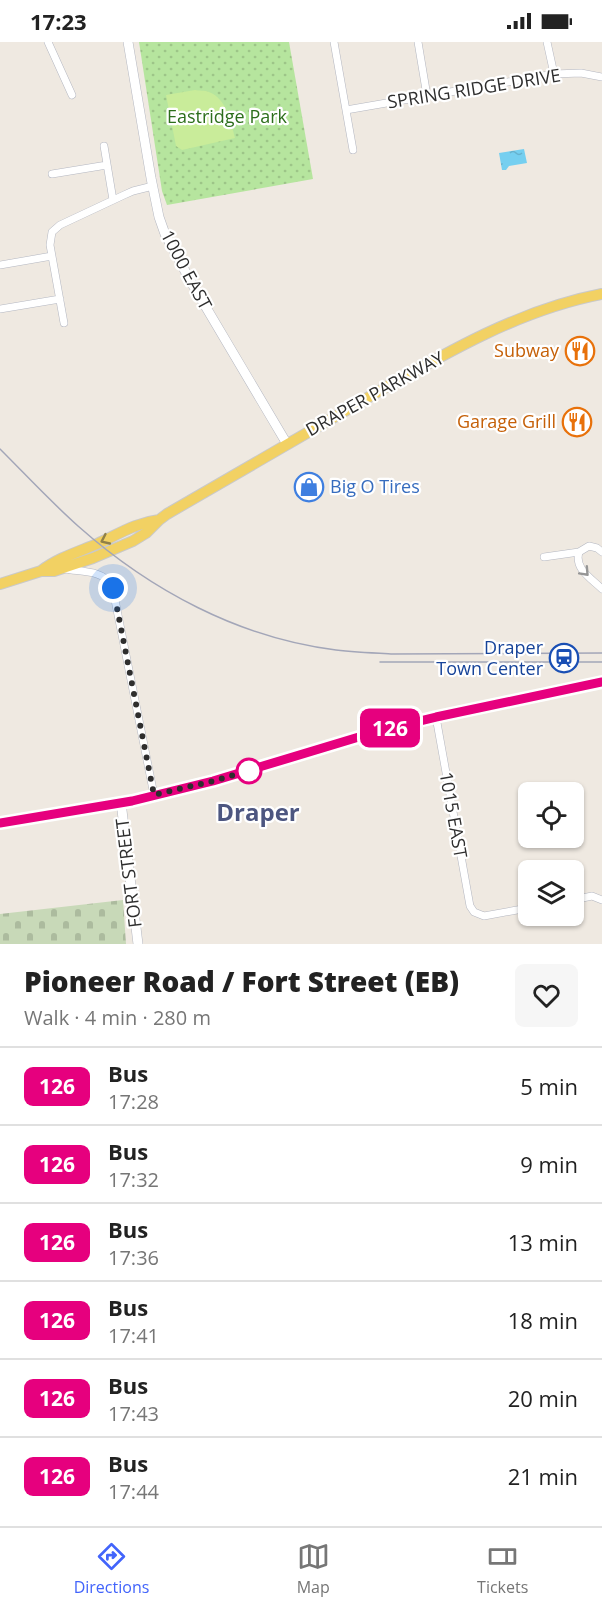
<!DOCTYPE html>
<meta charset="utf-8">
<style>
:root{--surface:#fff;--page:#f6f6f6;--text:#222;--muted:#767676;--line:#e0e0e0;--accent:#4264fb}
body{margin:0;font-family:"Open Sans",sans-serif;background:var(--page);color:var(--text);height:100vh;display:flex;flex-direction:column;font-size:22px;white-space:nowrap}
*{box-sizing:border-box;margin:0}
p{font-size:20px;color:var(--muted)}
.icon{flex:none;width:33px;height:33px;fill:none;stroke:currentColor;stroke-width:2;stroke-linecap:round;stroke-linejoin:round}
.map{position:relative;height:902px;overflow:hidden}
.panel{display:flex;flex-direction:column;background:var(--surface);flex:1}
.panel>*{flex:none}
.badge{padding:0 12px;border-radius:9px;font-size:21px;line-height:39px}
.fabs{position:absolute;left:518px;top:740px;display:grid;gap:12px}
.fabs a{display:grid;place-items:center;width:66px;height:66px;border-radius:9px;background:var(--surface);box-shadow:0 2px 4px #0004;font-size:30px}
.you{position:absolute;width:30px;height:30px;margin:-15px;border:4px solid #fff;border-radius:50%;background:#1a73e8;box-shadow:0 0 0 9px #1a73e833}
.map>.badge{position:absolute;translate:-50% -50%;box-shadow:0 0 0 3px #fff}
.round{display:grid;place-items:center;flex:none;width:63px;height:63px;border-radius:9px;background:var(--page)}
.overview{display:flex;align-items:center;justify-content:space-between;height:102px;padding:0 24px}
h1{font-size:28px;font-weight:800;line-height:45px}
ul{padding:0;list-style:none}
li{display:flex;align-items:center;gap:18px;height:78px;padding:0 24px;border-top:2px solid var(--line)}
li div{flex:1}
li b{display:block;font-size:22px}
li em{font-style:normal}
li .badge{min-width:66px;font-weight:700;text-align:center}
.status{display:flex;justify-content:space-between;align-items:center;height:42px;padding:0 30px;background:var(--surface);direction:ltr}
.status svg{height:16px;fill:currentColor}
.menu{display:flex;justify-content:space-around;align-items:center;height:84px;border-top:2px solid var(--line);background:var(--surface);font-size:16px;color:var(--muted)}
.menu a{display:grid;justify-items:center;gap:3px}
.menu .current{color:var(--accent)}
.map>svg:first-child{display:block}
</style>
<div class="status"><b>17:23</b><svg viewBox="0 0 49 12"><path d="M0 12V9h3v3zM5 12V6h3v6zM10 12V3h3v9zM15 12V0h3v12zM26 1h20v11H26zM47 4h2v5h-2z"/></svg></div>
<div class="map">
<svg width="602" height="902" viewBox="0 0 602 902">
<defs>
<pattern id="cemetery-stones" width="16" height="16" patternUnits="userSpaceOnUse" patternTransform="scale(1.5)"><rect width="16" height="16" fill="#c8d9b8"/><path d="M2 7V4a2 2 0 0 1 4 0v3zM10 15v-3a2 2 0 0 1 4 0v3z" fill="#acbb9e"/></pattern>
<pattern id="park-dots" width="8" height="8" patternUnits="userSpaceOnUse" patternTransform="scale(1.5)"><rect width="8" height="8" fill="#b6e59e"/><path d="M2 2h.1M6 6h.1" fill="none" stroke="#9dc588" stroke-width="1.8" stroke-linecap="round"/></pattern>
<pattern id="water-ripples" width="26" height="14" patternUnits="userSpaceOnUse" patternTransform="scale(1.5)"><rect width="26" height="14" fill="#75cff0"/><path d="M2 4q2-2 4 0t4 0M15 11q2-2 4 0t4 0" fill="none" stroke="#66b2ce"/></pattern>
</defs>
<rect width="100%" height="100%" fill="#efe9e1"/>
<!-- cemetery -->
<path fill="url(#cemetery-stones)" d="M123,858l3,44h-126v-30z"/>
<!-- park -->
<path fill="url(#park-dots)" d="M139,0h150l24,137 -146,26 -5,-14z"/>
<!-- pitch -->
<path fill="#c9ec9a" d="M195,48c4,1 10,0 14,2 18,7 22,30 26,46l-53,12 -6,-4 -10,-51z"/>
<!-- water -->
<path fill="url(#water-ripples)" d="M524,107l3,14 -18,3 -3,4h-4l-3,-17z"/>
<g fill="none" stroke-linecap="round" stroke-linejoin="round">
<!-- street casing -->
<g stroke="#b4b7c1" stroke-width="8">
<path id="street" d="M48,0l24,53
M334,0l19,108
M418,0l9,54
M547,0l7,32
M346,68l208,-36 27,-1 21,4
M104,104l9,54
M52,132l55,-9
M0,223l52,-9
M0,267l60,-10
M64,281l-14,-78 2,-13 8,-7 64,-30 9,-4 20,-5
M579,510c-5,17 12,26 23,37
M544,515l35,-5 10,-6 8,2 5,4
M65,527c17,3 37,1 47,16l42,210
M436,675l34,189 4,6 10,4 44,-8
M573,858l19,-4 10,4"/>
</g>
<!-- secondary casing -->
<g stroke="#b4b7c1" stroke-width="10">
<path id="secondary" d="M128,0l23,136 8,39 6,17 26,48 96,162
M121,760l17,142
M0,781l132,-22 81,-20 169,-51 91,-21 129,-27"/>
</g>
<!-- primary casing -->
<g stroke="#c9c9c9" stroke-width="12">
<path id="primary" d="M41,529c17,-13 37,-19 56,-27 22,-10 38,-21 62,-24
M0,542l41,-13h13l39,-13 40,-17 13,-8 13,-13 8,-6c67,-39 134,-78 202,-117 73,-42 149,-87 233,-103"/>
</g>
<!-- street -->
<use href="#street" stroke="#fff" stroke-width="7"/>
<!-- secondary -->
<use href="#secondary" stroke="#fff" stroke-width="9"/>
<!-- primary -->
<use href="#primary" stroke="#f2d163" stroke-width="10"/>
<!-- tram -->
<path stroke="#a3a6b8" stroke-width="1.5" d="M0,407c26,26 50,52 78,77 72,64 161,112 258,124 18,2 37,3 55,4l211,-1
M380,620h222"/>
</g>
<!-- one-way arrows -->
<defs><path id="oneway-chevron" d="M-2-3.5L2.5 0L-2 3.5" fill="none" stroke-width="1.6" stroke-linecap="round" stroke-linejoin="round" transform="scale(1.5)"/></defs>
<use stroke="#908048" href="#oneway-chevron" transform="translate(105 498) rotate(155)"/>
<use stroke="#969696" href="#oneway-chevron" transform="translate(585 530) rotate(47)"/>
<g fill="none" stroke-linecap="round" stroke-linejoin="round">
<!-- line casing -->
<g stroke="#fff" stroke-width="14">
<path id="line" d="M0,781l132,-22 81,-20 169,-51 54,-13 166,-35"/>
</g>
<!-- line -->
<use href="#line" stroke="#e6007e" stroke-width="9"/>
<!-- walk -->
<path stroke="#2e2e2e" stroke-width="6" stroke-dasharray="0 10.8" d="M113,546l41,207 59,-14 41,-12 -5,2"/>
</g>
<!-- icons -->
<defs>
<g id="restaurant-ring" transform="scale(1.5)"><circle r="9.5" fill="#fff" stroke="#e8710a" stroke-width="1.5"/><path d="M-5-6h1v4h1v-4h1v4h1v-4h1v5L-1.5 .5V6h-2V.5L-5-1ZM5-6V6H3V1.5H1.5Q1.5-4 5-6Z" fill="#e8710a"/></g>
<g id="shop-ring" transform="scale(1.5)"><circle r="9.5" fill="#fff" stroke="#3f7fe0" stroke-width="1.5"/><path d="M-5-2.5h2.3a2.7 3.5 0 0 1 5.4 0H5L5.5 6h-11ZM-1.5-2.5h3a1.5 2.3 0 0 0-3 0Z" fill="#3f7fe0"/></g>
<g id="station-ring" transform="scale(1.5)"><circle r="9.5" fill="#fff" stroke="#1a4fb4" stroke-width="1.5"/><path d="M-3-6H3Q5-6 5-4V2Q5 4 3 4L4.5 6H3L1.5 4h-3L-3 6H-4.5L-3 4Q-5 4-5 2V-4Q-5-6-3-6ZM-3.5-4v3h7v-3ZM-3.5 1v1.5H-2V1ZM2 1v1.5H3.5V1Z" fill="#1a4fb4"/></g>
</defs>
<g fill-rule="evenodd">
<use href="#restaurant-ring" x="580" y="309"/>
<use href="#restaurant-ring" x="577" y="380"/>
<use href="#shop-ring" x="309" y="445"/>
<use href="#station-ring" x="564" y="616"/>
</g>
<!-- markers -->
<circle fill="#fff" stroke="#e6007e" stroke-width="3" cx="249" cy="729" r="12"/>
<g text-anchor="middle" stroke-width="4.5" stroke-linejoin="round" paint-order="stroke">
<!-- street labels -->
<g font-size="18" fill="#2e2e2e" stroke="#fff">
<text transform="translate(474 47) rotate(-9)" y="6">SPRING RIDGE DRIVE</text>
<text transform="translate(186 228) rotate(62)" y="6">1000 EAST</text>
<text transform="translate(375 352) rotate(-29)" y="6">DRAPER PARKWAY</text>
<text transform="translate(453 773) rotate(80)" y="6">1015 EAST</text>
<text transform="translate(129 831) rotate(-97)" y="6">FORT STREET</text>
</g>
<!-- park labels -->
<g font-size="18" fill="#2c6e1b" stroke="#fff">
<text x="227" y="81">Eastridge Park</text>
</g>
<!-- food labels -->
<g font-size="18" fill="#c56008" stroke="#fff" text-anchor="end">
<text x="559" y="315">Subway</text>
<text x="556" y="386">Garage Grill</text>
</g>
<!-- shop labels -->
<g font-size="18" fill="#366cbe" stroke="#fff" text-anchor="start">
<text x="330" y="451">Big O Tires</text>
</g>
<!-- transit labels -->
<g font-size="18" fill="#164399" stroke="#fff" text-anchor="end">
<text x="543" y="612">Draper<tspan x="543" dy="21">Town Center</tspan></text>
</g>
<!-- district labels -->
<g font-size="24" font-weight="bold" fill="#4d5680" stroke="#fff">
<text x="258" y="779">Draper</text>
</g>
</g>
</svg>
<div class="fabs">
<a><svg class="icon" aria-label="locate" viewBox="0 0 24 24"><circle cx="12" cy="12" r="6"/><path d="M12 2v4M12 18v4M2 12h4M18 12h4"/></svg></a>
<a><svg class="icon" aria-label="layers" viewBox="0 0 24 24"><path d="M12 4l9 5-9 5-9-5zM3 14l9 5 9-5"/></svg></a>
</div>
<div class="you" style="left:113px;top:546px"></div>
<b class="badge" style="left:390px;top:686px;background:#e6007e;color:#fff">126</b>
</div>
<section class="panel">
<div class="overview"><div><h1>Pioneer Road / Fort Street (EB)</h1><p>Walk · 4 min · 280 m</p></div><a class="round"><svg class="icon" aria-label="heart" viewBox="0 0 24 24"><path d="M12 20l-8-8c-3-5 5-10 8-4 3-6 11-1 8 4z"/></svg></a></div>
<ul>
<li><span class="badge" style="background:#e6007e;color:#fff">126</span><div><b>Bus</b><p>17:28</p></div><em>5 min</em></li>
<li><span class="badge" style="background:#e6007e;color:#fff">126</span><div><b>Bus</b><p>17:32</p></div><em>9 min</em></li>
<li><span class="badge" style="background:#e6007e;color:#fff">126</span><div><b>Bus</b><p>17:36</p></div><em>13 min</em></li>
<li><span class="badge" style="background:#e6007e;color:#fff">126</span><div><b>Bus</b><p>17:41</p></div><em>18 min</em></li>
<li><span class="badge" style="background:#e6007e;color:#fff">126</span><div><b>Bus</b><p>17:43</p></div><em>20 min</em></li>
<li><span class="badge" style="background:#e6007e;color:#fff">126</span><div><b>Bus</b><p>17:44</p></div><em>21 min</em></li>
</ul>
</section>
<nav class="menu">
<a class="current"><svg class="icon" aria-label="directions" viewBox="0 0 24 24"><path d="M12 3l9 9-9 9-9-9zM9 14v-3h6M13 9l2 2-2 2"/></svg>Directions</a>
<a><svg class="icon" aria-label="map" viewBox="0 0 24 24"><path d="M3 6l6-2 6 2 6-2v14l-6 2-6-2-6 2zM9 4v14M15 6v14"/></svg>Map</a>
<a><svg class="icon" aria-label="tickets" viewBox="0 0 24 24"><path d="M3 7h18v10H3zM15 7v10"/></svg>Tickets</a>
</nav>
